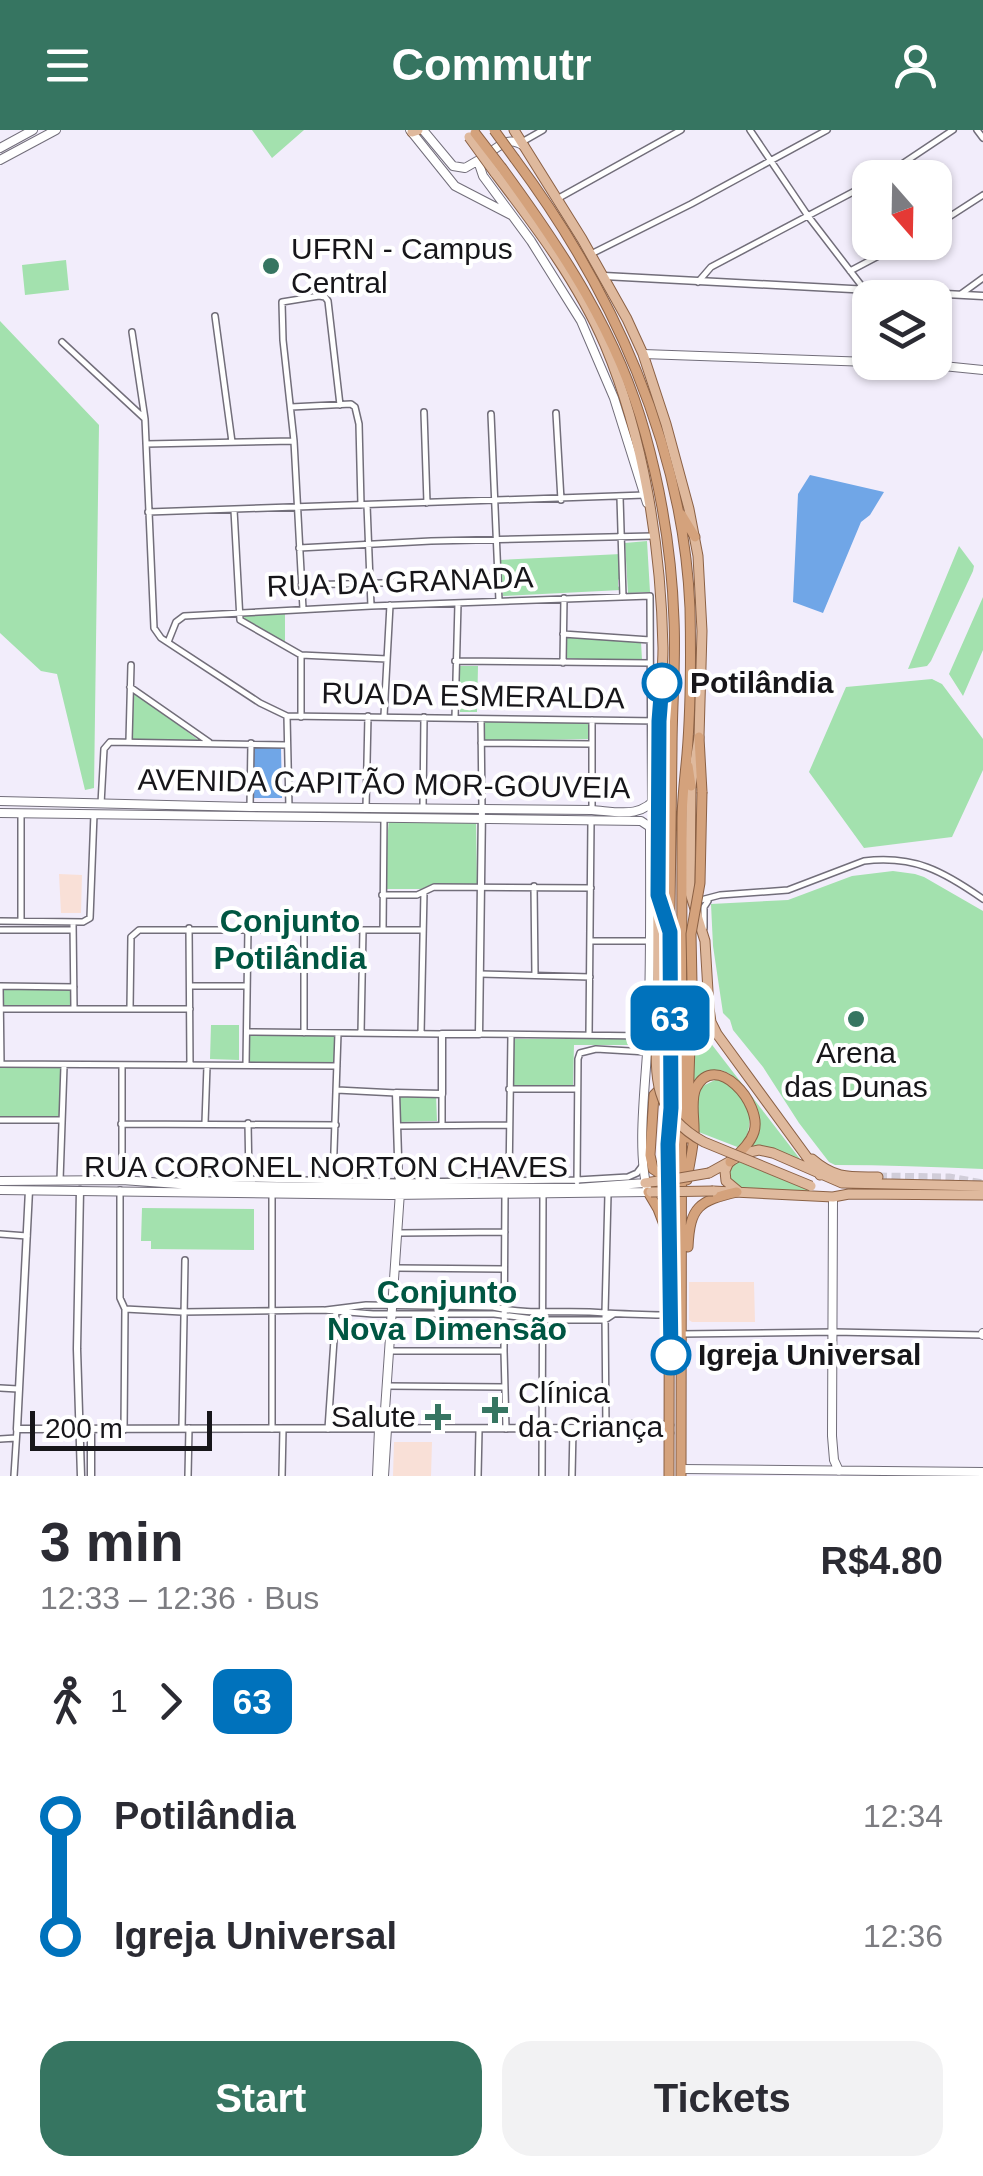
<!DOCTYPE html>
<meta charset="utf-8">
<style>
:root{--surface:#fff;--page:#f2f2f3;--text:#2b2b33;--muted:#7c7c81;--accent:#367561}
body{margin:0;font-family:Helvetica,sans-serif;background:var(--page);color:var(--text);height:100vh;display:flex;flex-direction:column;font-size:38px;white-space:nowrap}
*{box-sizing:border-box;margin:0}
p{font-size:32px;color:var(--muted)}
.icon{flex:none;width:55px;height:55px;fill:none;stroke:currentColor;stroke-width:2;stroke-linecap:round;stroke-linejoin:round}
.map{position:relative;height:1346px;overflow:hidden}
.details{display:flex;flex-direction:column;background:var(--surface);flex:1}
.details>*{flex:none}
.badge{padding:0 20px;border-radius:15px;font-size:35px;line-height:65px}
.needle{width:65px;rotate:160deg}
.fabs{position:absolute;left:852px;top:30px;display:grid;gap:20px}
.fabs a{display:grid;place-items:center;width:100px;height:100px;border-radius:20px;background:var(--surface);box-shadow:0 2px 8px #0004;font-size:50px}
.scale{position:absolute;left:30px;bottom:25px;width:182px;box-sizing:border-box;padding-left:10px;border:5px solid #17161a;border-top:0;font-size:28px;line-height:35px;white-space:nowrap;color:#17161a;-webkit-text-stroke:8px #fff;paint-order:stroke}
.map>.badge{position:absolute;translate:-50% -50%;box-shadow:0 0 0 5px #fff}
.legs{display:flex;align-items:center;gap:15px;height:110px;padding:0 40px;font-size:32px}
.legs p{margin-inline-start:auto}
.summary{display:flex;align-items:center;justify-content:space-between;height:170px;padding:0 40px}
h1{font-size:55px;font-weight:600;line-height:75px}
.button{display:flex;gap:20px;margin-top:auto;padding:20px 40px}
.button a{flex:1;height:115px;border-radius:30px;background:var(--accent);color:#fff;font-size:40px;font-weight:600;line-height:115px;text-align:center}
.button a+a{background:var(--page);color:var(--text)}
ul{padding:0 40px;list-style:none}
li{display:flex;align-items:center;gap:35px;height:120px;font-size:38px}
li i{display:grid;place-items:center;width:15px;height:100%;margin:0 12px;background:currentColor}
li i::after{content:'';width:25px;height:25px;margin:-12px;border:8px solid;border-radius:50%;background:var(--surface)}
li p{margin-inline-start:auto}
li:first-child i{background:linear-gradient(#0000 50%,currentColor 0)}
li:last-child i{background:linear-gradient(currentColor 50%,#0000 0)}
header{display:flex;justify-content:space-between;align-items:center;height:130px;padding:0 40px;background:var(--accent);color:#fff;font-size:45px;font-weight:600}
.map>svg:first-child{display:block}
</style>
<header><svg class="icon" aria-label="menu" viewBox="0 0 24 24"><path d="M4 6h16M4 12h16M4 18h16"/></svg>Commutr<svg class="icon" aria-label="person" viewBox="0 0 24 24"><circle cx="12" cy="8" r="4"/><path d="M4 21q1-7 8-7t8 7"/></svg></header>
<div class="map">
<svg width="983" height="1346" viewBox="0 0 983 1346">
<rect width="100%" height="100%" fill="#f2edfb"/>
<!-- commercial -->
<path fill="#f9e0d7" d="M59,744l23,1 -1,38h-20z
M689,1152h65l1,40h-63l-3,-2z
M394,1312h38l-1,34h-38z"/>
<!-- green -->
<path fill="#a3e1ae" d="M252,0h52l-32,28z
M66,130l3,30 -44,5 -3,-30z
M0,191l99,104 -5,363 -9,2 -28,-116 -16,-3 -41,-38z
M647,411l3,51 -22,1 -3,-50z
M959,416l15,20 -1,5 -42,90 -4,5 -19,3z
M621,424l1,22 -4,4v6l3,4 -118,6 -3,-36z
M983,467v53l-20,46 -14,-22z
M285,483v31l-43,-25v-3z
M565,506l76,6 1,18 -38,1 -39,-3z
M460,536h18l-1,46h-17z
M932,549l10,5 41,55v31l-31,67 -88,11 -55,-76 37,-85z
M132,560l69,52 -68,-2z
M482,590l107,3v16l-105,2z
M389,689l87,1 1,65h-46l-10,4h-38z
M893,741l22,3 9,3 59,34v258c-49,-2 -99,-4 -148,-4l-6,-3 -30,-39 -36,-56 -30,-37 -3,-10 -7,-7 -10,-67 -2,-42 77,-4 64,-24z
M4,859l66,1v16l-66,-1z
M695,884l11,23 94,122 -3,2 -48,-13c5,-9 12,-18 10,-29 -1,-13 -20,-40 -31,-46 -17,-10 -33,6 -36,21z
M211,895h28v35l-29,-1z
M249,904l85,1v29l-85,-2z
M514,909h124l2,4 -1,2h-65l-1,41h-59z
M0,937h63l-2,49h-61z
M717,949c32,9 42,43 23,69l-44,-17v-30l3,-13z
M436,965l1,26 -37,1v-26z
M737,1031l76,31 -78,-5 -5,-4 -1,-16z
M142,1078l112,1v41l-103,-1v-8h-10z"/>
<!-- water -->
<path fill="#70a6e7" d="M810,345l74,17 -14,23 -9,7 -38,91 -30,-11 5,-108z
M253,616l28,1 1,51h-28z"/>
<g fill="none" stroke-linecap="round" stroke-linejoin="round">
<!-- primary-tunnel -->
<path stroke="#d1cdd9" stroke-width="9" stroke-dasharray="9 4.5" stroke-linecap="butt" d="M878,1047l71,1 34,6"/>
<!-- minor casing -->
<g stroke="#726e7a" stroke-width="8">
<path id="minor" d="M750,0l58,86 63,82
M977,0l6,8
M522,12l21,-12
M881,48l72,-48
M557,69l124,-69
M935,96l48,-31
M591,124l100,-50 136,-74
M850,141l55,-29
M698,152l13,-15 159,-84
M961,164l22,-16
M215,186l17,126
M132,202l13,87 9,209 7,10 99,65 27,13 372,5
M62,212l82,76
M291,277l60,-3 4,3 4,17 2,81
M424,282l3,91
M556,283l5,87
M491,284l8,187
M146,314l148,-3
M620,367l3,100
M367,375l4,101
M234,380l6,110 61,35 86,4
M148,382l497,-17
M299,418l132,-7 222,-5
M301,455l121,-3 76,-5
M303,479l-9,-168 -11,-101 -1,-38 37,-6 6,1 3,4 12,104
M563,504l87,6
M168,512l8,-20 8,-6 187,-10 279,-10 1,208
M455,531l195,2
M563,533l1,-65
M130,557l79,55
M287,586l2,92
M384,586l6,-111
M301,587v-62
M455,588l3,-115
M481,589l1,89
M592,590v90
M129,611l2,-76
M481,613l111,1
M101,674l3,-55 6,-7 177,3
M250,677l1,-64
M366,678l2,-92
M423,678l1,-91
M21,684v107
M534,756l1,89
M382,765h35l17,-8 157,1
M697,771l23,-6 68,-5 76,-29c50,-6 79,10 119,38
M0,791l83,1 7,-4 4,-104
M73,792l1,87
M189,798l1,137
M704,798v-21l4,-6
M0,800h72
M383,800l1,-112
M590,811h60
M480,844l110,3
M0,856l1,78
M0,856l74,1
M190,856h57
M130,878l1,-71 8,-7h283
M1,879h189
M247,902l195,2
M304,903v-104
M361,903l2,-103
M421,904l3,-142
M479,904l169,2
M589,905l2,-214
M0,934l337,2
M246,935l2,-137
M509,959h67
M337,960l59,3
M442,964v31
M0,990h62
M205,993l2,-57
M248,993l1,56
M121,994l215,1
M397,996l112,-1
M122,1049v-112
M60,1050l4,-114
M333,1050l5,-147
M174,1051l75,-2 148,3 180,-2 51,-3 9,-4 6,-8
M509,1051l2,-146
M577,1052l1,-123 2,-6 16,-4 51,3
M120,1060v108l5,11 -1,121
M272,1063v236
M505,1064l-1,157 2,78
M399,1103l106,-1
M0,1104l27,2
M396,1138l107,1
M125,1179l57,3 141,-2 50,4h121l48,6h63l9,-6
M326,1180l40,-5 127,2c40,9 72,2 112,6 21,1 42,2 63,2
M681,1204l153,-2 149,3
M390,1221h114
M387,1256l117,1
M0,1258l18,1
M182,1298l3,-168
M606,1298l-1,-115 3,-119
M328,1299l8,-119
M0,1309l16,-1
M14,1346l3,-47
M188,1346l1,-48
M282,1346l1,-47
M478,1346l1,-46
M542,1346l1,-282
M572,1346l1,-47"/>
</g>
<!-- tertiary casing -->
<g stroke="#726e7a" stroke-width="9">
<path id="tertiary" d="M604,146l379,20
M399,1058l-3,-95 46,1v-60h37l3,-226
M29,1060l-12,239 604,-1 8,4 41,1
M80,1060l-3,159 4,127
M622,1298l7,-4 41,1
M91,1346v-46"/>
</g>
<!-- secondary casing -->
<g stroke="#726e7a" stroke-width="10">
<path id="secondary" d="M410,0l45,56 56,29
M423,0l30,36 12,2 12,-7
M0,18l33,-18
M489,23c13,-9 20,-17 35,-7
M0,30l56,-30
M478,31l5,15 48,65 50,80 33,77 33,105
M643,224l227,8
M874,232l39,3 4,3 26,-2
M943,236l40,4
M0,671l250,6 342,3c27,2 49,9 67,-15
M0,683l641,8 9,6c0,70 1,140 -2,210 -2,45 -12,114 0,155l-257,3 -391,-5
M0,1051l122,-1 70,5 141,2 244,1 68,-5
M833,1067l-1,239 2,24 5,11
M983,1203v2
M681,1339l302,3
M377,1346l2,-47 5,-13
M384,1346l3,-47 -2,-19 15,-218"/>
</g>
<!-- primary casing -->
<g stroke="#8b6145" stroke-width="11">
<path id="primary" d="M514,0l68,109 45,80 16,35 23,70 23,85 9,47 4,75 -3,106 -8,49 -1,107 15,48 4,67 2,14 6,12 103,141
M412,2l6,-2
M495,43c41,54 83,109 110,172 39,93 56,202 58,303 0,26 -4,51 -4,76 -2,96 -1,192 -1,288
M812,1029c23,20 37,18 66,18
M728,1034l-3,7 1,10 12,10
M709,1043l36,-20 14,-3 14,3 69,30 141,3
M645,1053l20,-3
M713,1061l120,6 16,-3 134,1"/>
</g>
<!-- trunk casing -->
<g stroke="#8b6145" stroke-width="11">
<path id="trunk" d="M515,29c97,130 168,285 175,449 1,48 1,98 -3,146 -2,23 -5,45 -5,68l-1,654
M502,38c60,82 116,166 143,265 17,61 27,124 29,187 2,43 -2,86 -2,129 -1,53 -1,106 -2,159 -2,189 1,378 -1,568
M681,384l14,23
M699,607l3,55
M688,636l3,20
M658,765l8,26
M663,963l-4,-3 -5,5 -4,60 3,14 12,8
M687,1008l5,-155
M687,1050c2,-15 6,-30 7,-46 1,-14 -4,-33 2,-46 19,-38 67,15 58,44 -4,12 -15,21 -24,30
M648,1062l10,17 8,21
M688,1117c2,-41 11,-46 49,-55"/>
</g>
<!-- minor -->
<use href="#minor" stroke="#fff" stroke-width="5"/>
<!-- tertiary -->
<use href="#tertiary" stroke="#fff" stroke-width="6"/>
<!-- secondary -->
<use href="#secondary" stroke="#fff" stroke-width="8"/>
<!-- primary -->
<use href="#primary" stroke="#dfb99d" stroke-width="9"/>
<!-- trunk -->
<use href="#trunk" stroke="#d4a27c" stroke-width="9"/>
<!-- primary-bridge casing -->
<g stroke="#8b6145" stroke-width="11" stroke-linecap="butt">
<path id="primary-bridge" d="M469,7l26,36
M658,882c-2,56 -11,99 46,130l107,44
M668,1050l41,-7
M651,1062l62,-1"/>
</g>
<!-- trunk-bridge casing -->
<g stroke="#8b6145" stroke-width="11" stroke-linecap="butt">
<path id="trunk-bridge" d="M494,0l21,29
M475,3l27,35
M692,853l-1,-49 9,-51 2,-91
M665,1047l7,3"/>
</g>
<!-- primary-bridge -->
<use href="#primary-bridge" stroke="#dfb99d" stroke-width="9"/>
<!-- trunk-bridge -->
<use href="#trunk-bridge" stroke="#d4a27c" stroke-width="9"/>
</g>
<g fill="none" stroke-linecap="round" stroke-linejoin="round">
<!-- line-1 casing -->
<g stroke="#fff" stroke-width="22">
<path id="line-1" d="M662,553l-3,38 -1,174 12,37 1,176 -3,36 3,211"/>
</g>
<!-- line-1 -->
<use href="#line-1" stroke="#0072bc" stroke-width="15"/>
</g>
<!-- markers -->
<g fill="#367561" stroke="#fff" stroke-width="4">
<circle cx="271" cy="136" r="10"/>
<circle cx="856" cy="889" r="10"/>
<path d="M490 1265h10v10h10v10h-10v10h-10v-10h-10v-10h10z"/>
<path d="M433 1272h10v10h10v10h-10v10h-10v-10h-10v-10h10z"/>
</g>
<g fill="#fff" stroke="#0072bc" stroke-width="5">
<circle cx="662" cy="553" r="18"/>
<circle cx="671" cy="1225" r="18"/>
</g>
<g text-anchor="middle" stroke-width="8" stroke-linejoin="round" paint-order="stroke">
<!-- poi labels -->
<g font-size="30" fill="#17161a" stroke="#fff" text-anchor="start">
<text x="291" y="129">UFRN - Campus<tspan x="291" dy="34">Central</tspan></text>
<text x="856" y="933" text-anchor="middle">Arena<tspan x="856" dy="34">das Dunas</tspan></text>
<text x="518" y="1273">Clínica<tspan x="518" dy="34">da Criança</tspan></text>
<text x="416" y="1297" text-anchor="end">Salute</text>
</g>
<!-- street labels -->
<g font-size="30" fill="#17161a" stroke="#fff">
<text transform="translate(400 452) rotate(-2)" y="10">RUA DA GRANADA</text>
<text transform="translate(473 566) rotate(1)" y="10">RUA DA ESMERALDA</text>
<text transform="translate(384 654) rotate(1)" y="10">AVENIDA CAPITÃO MOR-GOUVEIA</text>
<text x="326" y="1047">RUA CORONEL NORTON CHAVES</text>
</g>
<!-- stop labels -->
<g font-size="30" font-weight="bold" fill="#17161a" stroke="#fff" text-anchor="start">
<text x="690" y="563">Potilândia</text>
<text x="698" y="1235">Igreja Universal</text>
</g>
<!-- neighbourhood labels -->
<g font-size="32" font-weight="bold" fill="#005642" stroke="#fff">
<text x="290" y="802">Conjunto<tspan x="290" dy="37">Potilândia</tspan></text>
<text x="447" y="1173">Conjunto<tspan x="447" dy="37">Nova Dimensão</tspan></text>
</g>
</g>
</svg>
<div class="fabs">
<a><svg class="needle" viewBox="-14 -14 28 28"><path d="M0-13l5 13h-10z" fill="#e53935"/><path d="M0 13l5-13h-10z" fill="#7c7c81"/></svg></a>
<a><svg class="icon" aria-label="layers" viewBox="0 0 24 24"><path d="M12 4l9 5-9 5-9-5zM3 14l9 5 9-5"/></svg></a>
</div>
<div class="scale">200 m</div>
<b class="badge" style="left:670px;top:888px;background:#0072bc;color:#fff">63</b>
</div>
<section class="details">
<div class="summary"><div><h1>3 min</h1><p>12:33 – 12:36 · Bus</p></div><b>R$4.80</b></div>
<div class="legs"><svg class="icon" aria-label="walk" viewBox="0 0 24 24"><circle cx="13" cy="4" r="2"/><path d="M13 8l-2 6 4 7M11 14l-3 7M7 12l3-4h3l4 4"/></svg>1<svg class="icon" aria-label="forward" viewBox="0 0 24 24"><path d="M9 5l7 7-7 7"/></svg><b class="badge" style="background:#0072bc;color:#fff">63</b></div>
<ul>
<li><i style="color:#0072bc"></i><b>Potilândia</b><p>12:34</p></li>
<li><i style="color:#0072bc"></i><b>Igreja Universal</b><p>12:36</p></li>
</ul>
<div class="button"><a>Start</a><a>Tickets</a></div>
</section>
